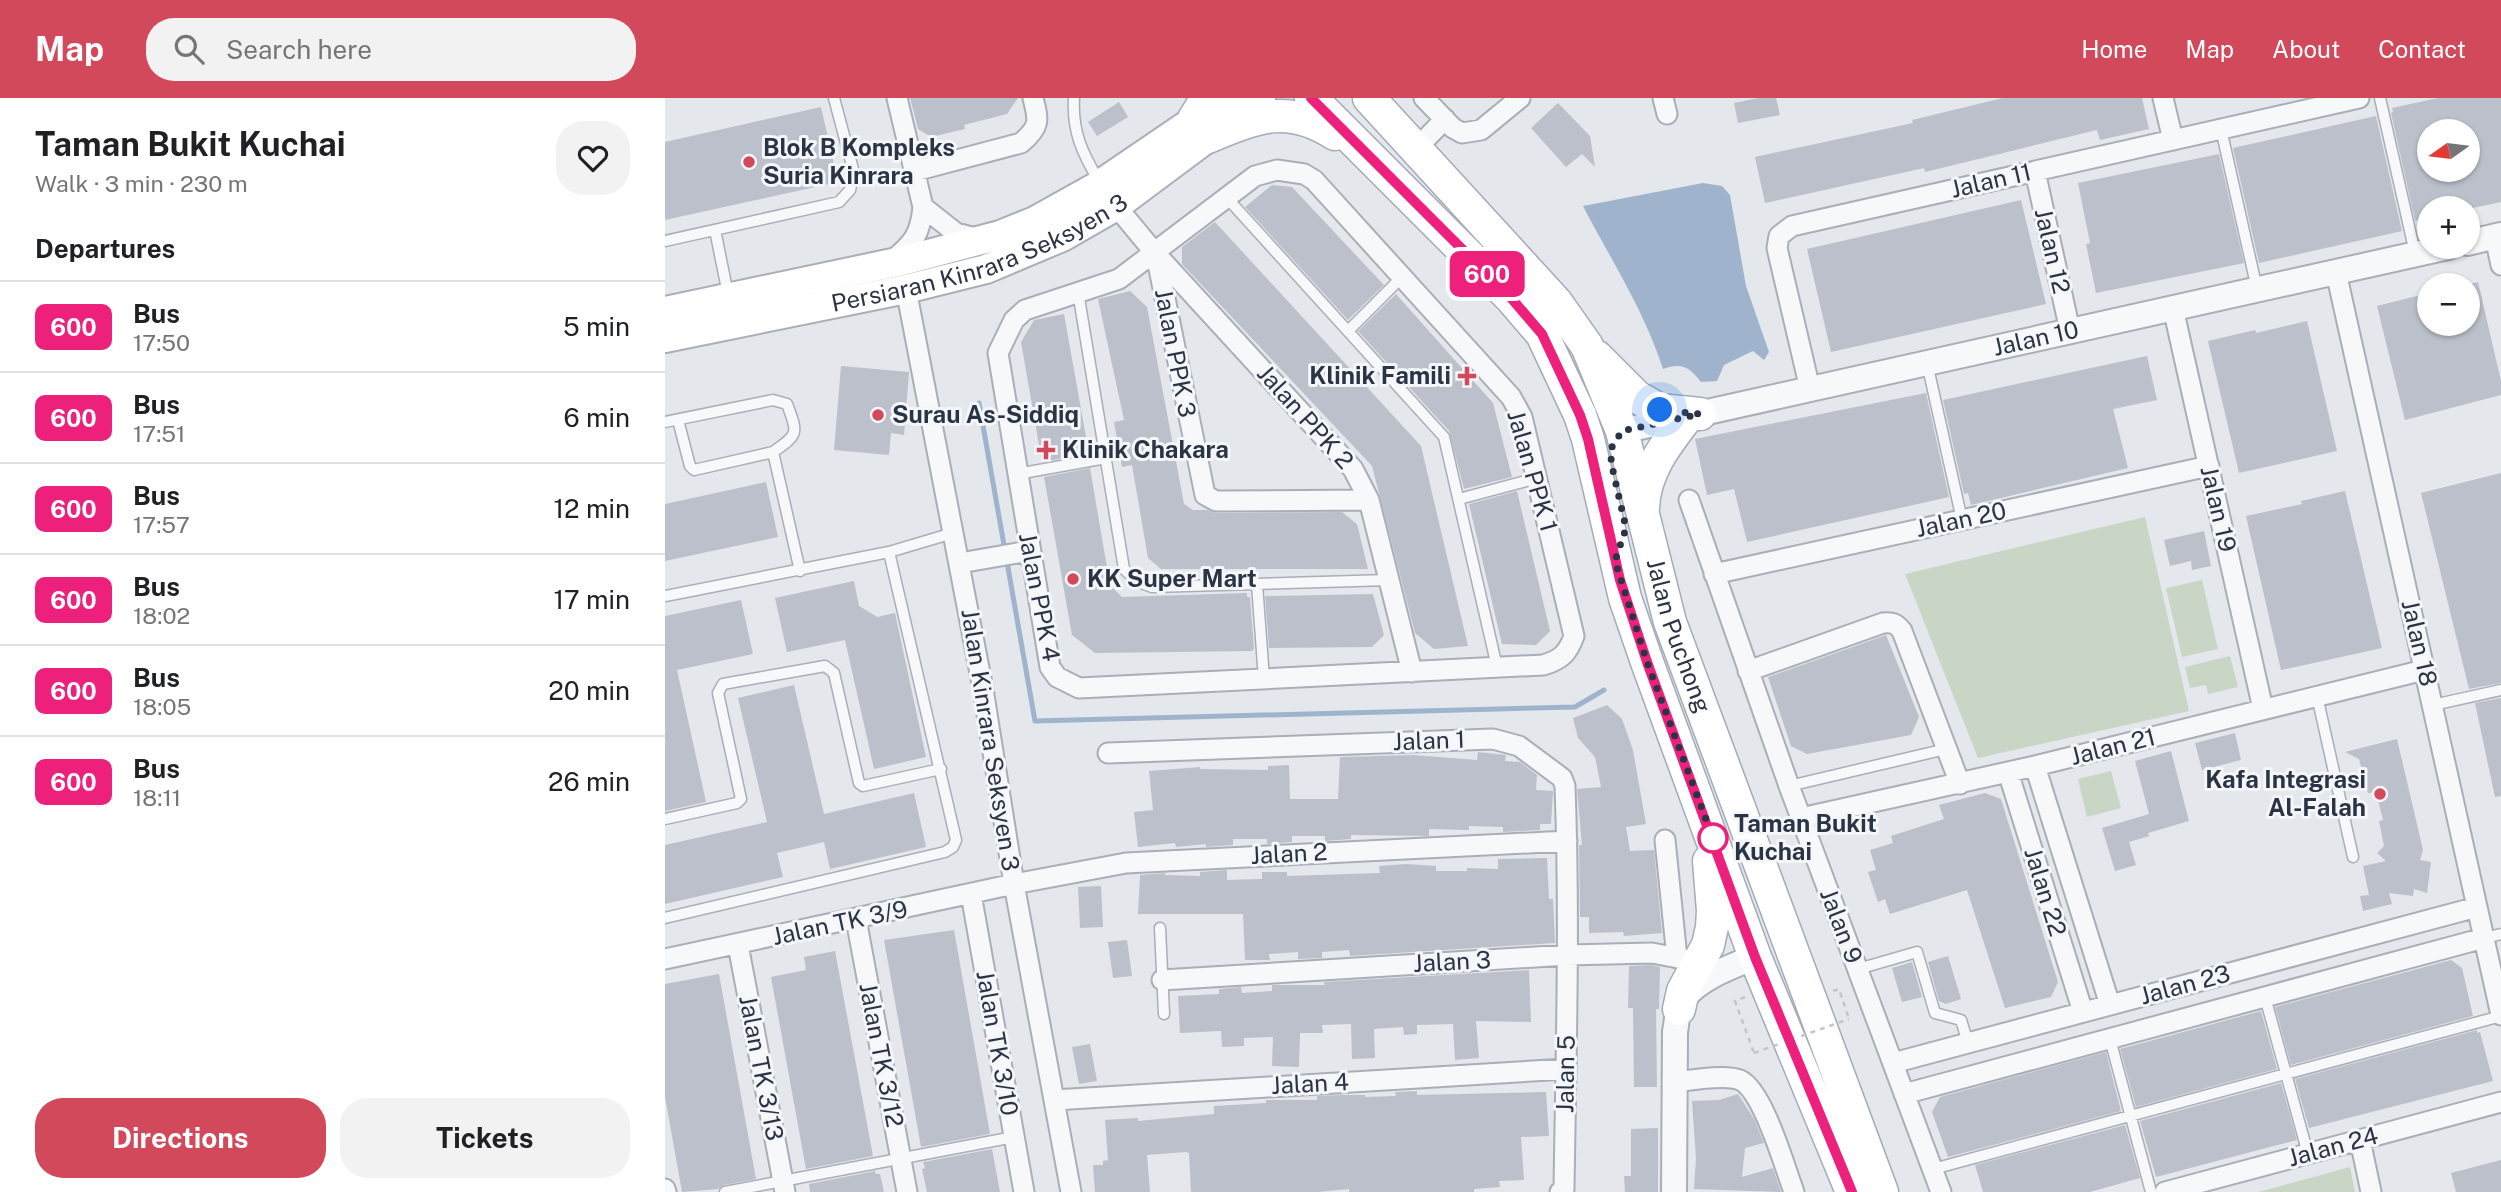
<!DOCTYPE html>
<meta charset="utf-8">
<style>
:root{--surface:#fff;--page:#f2f2f2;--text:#202124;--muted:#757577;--line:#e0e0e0;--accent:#d1495b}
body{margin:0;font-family:"Public Sans",sans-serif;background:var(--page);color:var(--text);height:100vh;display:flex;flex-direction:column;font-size:26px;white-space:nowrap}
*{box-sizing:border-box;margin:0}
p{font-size:23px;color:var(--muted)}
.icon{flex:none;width:38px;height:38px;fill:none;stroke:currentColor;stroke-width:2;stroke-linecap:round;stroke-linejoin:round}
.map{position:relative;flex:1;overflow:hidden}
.side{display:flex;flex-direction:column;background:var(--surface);width:665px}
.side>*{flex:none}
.badge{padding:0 14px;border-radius:10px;font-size:24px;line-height:46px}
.needle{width:46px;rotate:256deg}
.buttons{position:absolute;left:1752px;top:21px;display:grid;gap:14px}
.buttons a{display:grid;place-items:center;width:63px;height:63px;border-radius:50%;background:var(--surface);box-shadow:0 2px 5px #0004;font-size:35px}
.you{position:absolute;width:35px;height:35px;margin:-18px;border:5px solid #fff;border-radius:50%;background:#1a73e8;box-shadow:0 0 0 10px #1a73e833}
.map>.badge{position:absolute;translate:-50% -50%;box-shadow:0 0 0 4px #fff}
h2{padding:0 35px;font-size:26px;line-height:63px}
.round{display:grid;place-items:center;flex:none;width:74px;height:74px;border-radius:28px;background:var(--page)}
.overview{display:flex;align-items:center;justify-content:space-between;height:119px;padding:0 35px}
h1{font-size:33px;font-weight:700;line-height:52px}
.primary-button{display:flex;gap:14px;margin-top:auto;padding:14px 35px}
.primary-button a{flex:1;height:80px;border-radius:28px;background:var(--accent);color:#fff;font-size:28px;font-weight:700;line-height:80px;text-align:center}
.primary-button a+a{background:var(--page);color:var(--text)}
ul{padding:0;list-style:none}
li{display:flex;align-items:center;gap:21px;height:91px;padding:0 35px;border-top:2px solid var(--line)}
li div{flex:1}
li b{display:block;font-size:26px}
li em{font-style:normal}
li .badge{min-width:77px;font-weight:700;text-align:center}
header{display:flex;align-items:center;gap:42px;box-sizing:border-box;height:98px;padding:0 35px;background:var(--accent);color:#fff}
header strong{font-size:33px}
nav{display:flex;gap:38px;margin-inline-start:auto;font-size:24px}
.search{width:490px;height:63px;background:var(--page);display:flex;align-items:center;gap:18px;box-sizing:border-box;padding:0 24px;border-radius:28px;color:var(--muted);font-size:26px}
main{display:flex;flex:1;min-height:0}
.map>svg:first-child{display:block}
</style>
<header>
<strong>Map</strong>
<div class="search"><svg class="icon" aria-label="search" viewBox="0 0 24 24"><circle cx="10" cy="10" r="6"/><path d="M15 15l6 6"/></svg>Search here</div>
<nav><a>Home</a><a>Map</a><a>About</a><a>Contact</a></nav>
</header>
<main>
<section class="side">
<div class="overview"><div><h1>Taman Bukit Kuchai</h1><p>Walk · 3 min · 230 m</p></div><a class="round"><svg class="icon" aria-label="heart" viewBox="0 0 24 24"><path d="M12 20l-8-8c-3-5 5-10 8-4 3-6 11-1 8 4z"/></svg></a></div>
<h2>Departures</h2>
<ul>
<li><span class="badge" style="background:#ed207b;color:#fff">600</span><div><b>Bus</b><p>17:50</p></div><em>5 min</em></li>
<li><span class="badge" style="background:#ed207b;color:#fff">600</span><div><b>Bus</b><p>17:51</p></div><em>6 min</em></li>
<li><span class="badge" style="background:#ed207b;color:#fff">600</span><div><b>Bus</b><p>17:57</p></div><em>12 min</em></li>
<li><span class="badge" style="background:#ed207b;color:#fff">600</span><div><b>Bus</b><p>18:02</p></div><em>17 min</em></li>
<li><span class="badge" style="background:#ed207b;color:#fff">600</span><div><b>Bus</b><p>18:05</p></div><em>20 min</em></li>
<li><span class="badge" style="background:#ed207b;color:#fff">600</span><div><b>Bus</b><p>18:11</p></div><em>26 min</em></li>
</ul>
<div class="primary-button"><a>Directions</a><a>Tickets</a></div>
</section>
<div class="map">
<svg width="1836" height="1094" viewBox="0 0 1836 1094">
<rect width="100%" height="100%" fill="#e4e7ec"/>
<!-- green -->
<path fill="#c9d6c5" d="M1480,419l44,194 -211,47 -73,-184z
M1537,482l16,69 -36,8 -16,-69z
M1565,558l8,31 -30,7 -2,-9 -16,3 -5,-21z
M1446,673l10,37 -34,9 -9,-38z
M1685,1069l5,25h-96z"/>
<!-- water -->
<path fill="#9fb4cc" d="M1038,85l19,3 8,9 16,91 23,66 -5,8 -11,-9 -29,14 -7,16 -16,1c-11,-15 -20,-20 -38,-13 -19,-59 -52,-109 -80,-163z"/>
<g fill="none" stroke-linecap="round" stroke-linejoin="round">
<!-- stream -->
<path stroke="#9fb4cc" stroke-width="5" d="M314,305l56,318 540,-14 29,-17"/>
</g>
<!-- building -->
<path fill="#bbc0ca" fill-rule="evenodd" d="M245,0h108l-11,16 -43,11 1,4 -34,8 -13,-8z
M1094,0h17l4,17 -42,8 -4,-20z
M1338,0h139l7,31 -49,11 -3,-10 -172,42 -1,-4 -159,35 -10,-46 158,-34 -1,-3z
M1773,0h63v104l-28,6h-44v10l-14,3 -24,-108 2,-1 -1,-4zM1764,33h38v39h-38z
M454,4l9,15 -31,19 -9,-14z
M893,5l32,33 5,31 -13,-13 -16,13 -35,-39z
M156,9l17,75 -173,38v-78z
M1711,18l26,115 -143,32 -26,-115z
M1554,56l25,109 -148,30 -10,-49 4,-1 -12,-60z
M607,87l20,2 92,98 -36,35 -103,-113z
M1356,102l25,104 -215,48 -24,-103z
M550,124l206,224 47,200 -34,3 -19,-16 -43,-167 -190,-202v-17z
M1813,184l23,99v14l-96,25 -28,-114 48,-12 4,30h38v-39z
M465,193l17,16 37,197 9,6h14l9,3 126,-1 15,12 11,45h-207l-13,-11 -16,-93 -10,2 -8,-45 10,-2 -26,-121z
M731,196l97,109 19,74 -48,12 -15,-58 -91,-100z
M399,216l25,140 -47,8 -21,-120 13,-22z
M1642,223l30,130 -98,22 -31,-132 47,-11 1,3z
M1482,258l10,44 -44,9 15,59 -157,37 -3,-12 -4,1 -21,-94z
M176,268l68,6 -5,63 -13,-2 -2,22 -55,-5z
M1261,295l23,104 -202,45 -13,-53 -27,6 -12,-56z
M425,370l20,117 12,12 125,-4v4h3l4,52 -2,2 -157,2 -23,-18 -28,-158z
M1836,375v210l-32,6 -48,-196z
M101,384l12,55 -113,24v-57z
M852,393l33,140 -14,14 -34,-1 -33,-140z
M1680,393l37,157 -101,22 -35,-154 56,-12 -1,-3z
M1539,433l7,35 -19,4 -1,-9 -21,5 -6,-26z
M189,483l5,25 18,11 18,-4 31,144 -52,12 -29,-129 -58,12 -12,-54z
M708,496l11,41 -12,12 -103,1 -4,-52z
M76,502l12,54 -76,16 29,132 -41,9v-195z
M1221,537l33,82 -8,18 -104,19 -16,-8 -23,-69z
M129,587l30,129 90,-21 12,54 -96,22 -6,-27 -47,11 6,24 -118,27v-59l102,-23 -29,-124z
M1836,600v98l-6,1 -20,-94z
M942,607l15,14 11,31 13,74 -20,3 4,24 24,-1 8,83 -38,3 -1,-4 -34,1v-16h-9l-1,-72h3l-5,-56 24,-2 -6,-30 -17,-19 -5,-20z
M1570,635l6,27 -39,10 -7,-27z
M1732,641l26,111 -3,10 11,2 -4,31 -13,-4 -1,7 -24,-3 3,11 -29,7 -3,-15 9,-1 -6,-29 23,-5 -9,-8 7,-7 -5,-25 4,-1 -7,-28 -8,1 -9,-34 -14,-7z
M1506,653l18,70 -41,12 1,3 -20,6 7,23 -21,6 -13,-43 47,-14 -14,-53z
M813,654l28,3 -1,6 15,1 17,13 -1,15 17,1 -2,33h-11v6l-37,2v-5l-34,-1v4l-40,-1v7l-78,-1v4l-26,2v-5h-33v6l-25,2v-5h-34v6l-27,2v-3l-30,3 -1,-4 -37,4 -4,-35 19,-2 -4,-39 51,-4v2l68,1v-4l21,-1 1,34h48l2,-42 73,-2 64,5z
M1320,695l16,6 57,183 -7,15 -46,11 -38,-118 -77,24 -5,-15 -7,3 -10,-30 8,-2 -6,-20 23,-7 -2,-7 53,-17 -5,-14z
M882,760l2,41h4l2,44 -205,13 -1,-6 -27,2v6l-24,1v-7l-29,2 1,6h-25l-2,-46h-105l2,-39 25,-2v2l35,1v-4l27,-2v10l35,-1v-7h25v4l93,-3 -1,-7 27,-2 30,2v5h31v-3l31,1v-10z
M436,788l2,41 -23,1 -2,-41z
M289,832l36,204 -69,13 -37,-207z
M462,842l5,36 -19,2 -5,-36z
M170,853l38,205 -67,13 -35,-192 35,-7 -2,-13z
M1283,858l13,43 -15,5 -7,-3 -11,-39z
M1786,862l11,8 11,48 -182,49 -16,-58z
M1247,864l10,35 -20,5 -10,-34z
M986,867l9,2 -1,42h-3l1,78h-23l-1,-79h-5l1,-42z
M864,872l2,52 -55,-1 3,37 -24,2 -2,-36 -36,1v9l-13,1 -1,-8 -29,2 1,29 -23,1 -1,-35 -29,1 1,8h-23l-1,34 -27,-1 1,-29 -29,1v8l-22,1 -1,-16 -41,2 -2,-37 41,-2v-5l22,-2 1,6 30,-2v-6h53l-1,-3z
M54,876l37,205 -32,6 -6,4 -36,3 -17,-95v-113z
M1596,913l16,58 -141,38 -16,-58z
M1812,932v3l3,-1 13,49 -184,47 -14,-49z
M425,946l7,37 -18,3 -7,-37z
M1441,954l15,59 -173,46 -16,-45 8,-15z
M1616,985l16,57 -141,37 -16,-56z
M752,993v4l129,-3 3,44 -28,1 3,43 -25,1 1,6 -26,2v3h-125v-3l-31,3h-127l-2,-39 -3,-1 -39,3 3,37h-55l-2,-27h10v-4l5,-1 -3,-40 33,-2v3l76,-7v-8l52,-3v-3h51v-4l24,-1h24v2l31,-1 -1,-4z
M1073,996l16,25 10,24 -19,5 -3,29 31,-9 8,24 -87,-3 2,-31 -4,-57 27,-1z
M1460,1027l15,53 -50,14h-107l-8,-27z
M993,1030v64h-33l-1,-16h7v-47z
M327,1051l8,43h-73l-5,-23 3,-1 -2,-6z
M1836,1062v32h-45l-5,-19z
M210,1073l1,3h4l4,18h-74l-1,-8z"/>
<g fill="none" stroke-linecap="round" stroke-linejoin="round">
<!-- service casing -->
<g stroke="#a9aeb7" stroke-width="13">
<path id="service" d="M409,0c-2,33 8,55 25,83
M1715,0l35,155
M1556,31l36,160
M562,100l217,239 53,230
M50,132l13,64
M0,143l174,-39 11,-12 4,-17 -20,-75
M413,194l46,277 14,13 14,5 237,-7
M684,232l53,-53
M1262,265l35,157
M13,322l12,46 4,4 79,-18
M0,324l108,-22 14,4c11,30 12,30 -14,48l27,119
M352,376l89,-16
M794,401l78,-21
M224,454l64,-19
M592,486l7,95
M0,498l224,-44 67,288 -3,7 -8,5 -280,66
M1652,598l36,161
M1768,607l68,-15
M1124,688l157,-37
M0,721l72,-16 4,-4 -23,-106 5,-9 102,-18 9,7 25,110 4,3 78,-17
M495,830l4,86
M1819,840l17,-4
M1193,871l59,-17 18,61 26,7 7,23
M1600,899l43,157
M1445,941l41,153
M1268,1071l568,-153
M60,1094l289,-55"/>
</g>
<!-- minor casing -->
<g stroke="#a9aeb7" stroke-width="23">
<path id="minor" d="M759,0l29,30 9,5 19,-3 39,-32
M998,0l4,16
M1498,0l10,42
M750,52l30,-31
M612,72l27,4 10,6 197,217 11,20 52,219c-6,17 -13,24 -31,29l-464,23 -22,-11 -7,-10 -52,-314 16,-33 11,-10 94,-31 136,-103z
M250,73l106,-28c19,-16 18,-22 12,-45
M1370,73l35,160
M451,108l39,47 198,216 16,31 43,172
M258,109l33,26 23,6
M1830,139l6,28
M491,156l49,241 11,6 153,-1
M227,163c21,-18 28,-25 31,-54l-26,-109
M1671,174l165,743
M241,191l77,400 31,195 57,308
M1508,210l90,401
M1145,291l-33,-141 2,-12 13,-10 567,-128
M1024,402l100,286 152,406
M295,465l69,-12
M1049,476l495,-108
M1083,573l135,-48c9,-1 13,0 19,8l58,153
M443,655l385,-14 26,7 43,32 3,8c5,134 1,268 -1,403l-4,3
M1370,668l75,239
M1343,674l75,240
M1136,720l234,-52 389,-96
M1000,742l12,118
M306,796l53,298
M191,821l51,273
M73,847l47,247
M0,861l349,-75 112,-21 441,-22
M497,882l405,-25 85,-2 53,10
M1228,965l584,-156
M1010,984c16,-2 51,-8 65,-2 23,10 45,88 54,112
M1239,996l580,-156
M389,1002l512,-31
M1695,1042l11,52
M0,1091l1,3
M1500,1094l336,-90"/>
</g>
<!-- tertiary casing -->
<g stroke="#a9aeb7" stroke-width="28">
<g id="tertiary">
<path d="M1802,145l34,-8"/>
<path id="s1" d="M957,333l826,-184"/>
<path d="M1009,1094l1,-160c2,-11 2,-24 8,-33 16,-21 49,-33 72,-42"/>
</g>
</g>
<!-- secondary casing -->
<g stroke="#a9aeb7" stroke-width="32">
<g id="secondary">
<path d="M0,213l237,-50 98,-26 35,-14 61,-34 131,-89"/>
<path id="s2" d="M0,240l241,-49 80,-20 76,-32 54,-31 145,-108"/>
</g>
</g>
<!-- primary casing -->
<g stroke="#a3abb8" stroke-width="35">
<g id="primary">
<path d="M646,0l201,201 30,35 38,81 8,24 37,159 22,64 108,295 97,235"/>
<path id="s3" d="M704,0l187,204 31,44 35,85 48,191 212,570"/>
<path d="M529,21l13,-21"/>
<path d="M543,39c49,-20 79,-34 127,-3"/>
<path d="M932,259l40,40 23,13 40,4"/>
<path d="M978,410c1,-36 23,-64 44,-91"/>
<path d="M1014,911l4,-18 25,-46 4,-18 1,-16 -4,-50"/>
</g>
</g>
<!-- path -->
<path stroke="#c2c5cb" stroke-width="2.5" stroke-dasharray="5 5" stroke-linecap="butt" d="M1168,893l6,-2 10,30
M1080,899l-10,4 19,52"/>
<!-- service -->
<use href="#service" stroke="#f7f8fa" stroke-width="10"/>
<!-- minor -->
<use href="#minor" stroke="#f7f8fa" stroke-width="19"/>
<!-- tertiary -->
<use href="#tertiary" stroke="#f7f8fa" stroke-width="24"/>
<!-- secondary -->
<use href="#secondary" stroke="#fff" stroke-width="28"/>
<!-- primary -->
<use href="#primary" stroke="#fff" stroke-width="32"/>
<!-- path-bridge -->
<path stroke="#c2c5cb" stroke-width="2.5" stroke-dasharray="5 5" stroke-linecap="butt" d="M1089,955l95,-34"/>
</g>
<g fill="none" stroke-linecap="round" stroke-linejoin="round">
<!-- line casing -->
<g stroke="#fff" stroke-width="16">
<path id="line" d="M646,0l201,201 30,35 38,81 8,24 32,141 27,82 108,295 97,235"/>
</g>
<!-- line -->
<use href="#line" stroke="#ed207b" stroke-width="10"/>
<!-- walk -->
<path stroke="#2b3445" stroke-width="7" stroke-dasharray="0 12.6" d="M995,312l40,4 -78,17 -10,16 -1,15 15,66 -11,33 32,101 66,176"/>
</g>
<!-- markers -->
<g fill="#d1495b" stroke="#f4f6f9" stroke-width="2.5">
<circle cx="84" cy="64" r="7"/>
<path d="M798.5 267.5h7v7h7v7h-7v7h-7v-7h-7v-7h7z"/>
<circle cx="213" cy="317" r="7"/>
<path d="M377.5 341.5h7v7h7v7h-7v7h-7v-7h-7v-7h7z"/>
<circle cx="408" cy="481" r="7"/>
<circle cx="1715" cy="696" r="7"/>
</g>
<circle fill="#fff" stroke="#ed207b" stroke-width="3.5" cx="1048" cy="740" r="14"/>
<g text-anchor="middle" stroke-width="6" stroke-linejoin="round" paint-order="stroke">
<!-- poi labels -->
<g font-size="24" font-weight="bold" fill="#2b3445" stroke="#f4f6f9" text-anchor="start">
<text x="98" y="58">Blok B Kompleks<tspan x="98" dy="28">Suria Kinrara</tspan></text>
<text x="786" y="286" text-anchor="end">Klinik Famili</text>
<text x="227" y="325">Surau As-Siddiq</text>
<text x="397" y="360">Klinik Chakara</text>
<text x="422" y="489">KK Super Mart</text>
<text x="1701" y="690" text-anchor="end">Kafa Integrasi<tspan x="1701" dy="28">Al-Falah</tspan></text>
</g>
<!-- street labels -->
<g font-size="24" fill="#2b3445" stroke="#f4f6f9">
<text transform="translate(1326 83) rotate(-13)" y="8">Jalan 11</text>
<text dy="8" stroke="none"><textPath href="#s2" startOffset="327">Persiaran Kinrara Seksyen 3</textPath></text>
<text transform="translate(1387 153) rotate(77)" y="8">Jalan 12</text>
<text dy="8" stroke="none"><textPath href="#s1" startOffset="424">Jalan 10</textPath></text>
<text transform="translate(510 255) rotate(79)" y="8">Jalan PPK 3</text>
<text transform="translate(640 319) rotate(48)" y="8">Jalan PPK 2</text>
<text transform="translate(867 373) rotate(74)" y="8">Jalan PPK 1</text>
<text transform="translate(1553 411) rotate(77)" y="8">Jalan 19</text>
<text transform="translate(1296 422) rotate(-12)" y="8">Jalan 20</text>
<text transform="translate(374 499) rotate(79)" y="8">Jalan PPK 4</text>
<text dy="8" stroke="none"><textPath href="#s3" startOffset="635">Jalan Puchong</textPath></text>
<text transform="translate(1754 545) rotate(77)" y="8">Jalan 18</text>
<text transform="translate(325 642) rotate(81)" y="8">Jalan Kinrara Seksyen 3</text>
<text transform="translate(764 643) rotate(-2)" y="8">Jalan 1</text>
<text transform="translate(1448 649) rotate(-14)" y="8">Jalan 21</text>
<text transform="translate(624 756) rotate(-3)" y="8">Jalan 2</text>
<text transform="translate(1380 794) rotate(73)" y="8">Jalan 22</text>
<text transform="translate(175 825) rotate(-12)" y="8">Jalan TK 3/9</text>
<text transform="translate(1176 828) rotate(69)" y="8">Jalan 9</text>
<text transform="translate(787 864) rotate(-3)" y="8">Jalan 3</text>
<text transform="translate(1520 887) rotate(-15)" y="8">Jalan 23</text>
<text transform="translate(332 945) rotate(80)" y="8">Jalan TK 3/10</text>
<text transform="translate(216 957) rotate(79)" y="8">Jalan TK 3/12</text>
<text transform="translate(96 970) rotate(79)" y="8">Jalan TK 3/13</text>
<text transform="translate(901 976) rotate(-89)" y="8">Jalan 5</text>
<text transform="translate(645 986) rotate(-3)" y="8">Jalan 4</text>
<text transform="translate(1668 1049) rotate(-15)" y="8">Jalan 24</text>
</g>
<!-- stop labels -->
<g font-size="24" font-weight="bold" fill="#2b3445" stroke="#f4f6f9" text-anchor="start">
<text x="1069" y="734">Taman Bukit<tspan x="1069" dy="28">Kuchai</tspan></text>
</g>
</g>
</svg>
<div class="buttons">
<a><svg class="needle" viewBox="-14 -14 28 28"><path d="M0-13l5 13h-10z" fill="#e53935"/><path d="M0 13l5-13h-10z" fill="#757577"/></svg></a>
<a>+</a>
<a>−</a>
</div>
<div class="you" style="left:995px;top:312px"></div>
<b class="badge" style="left:822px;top:176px;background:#ed207b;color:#fff">600</b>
</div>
</main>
